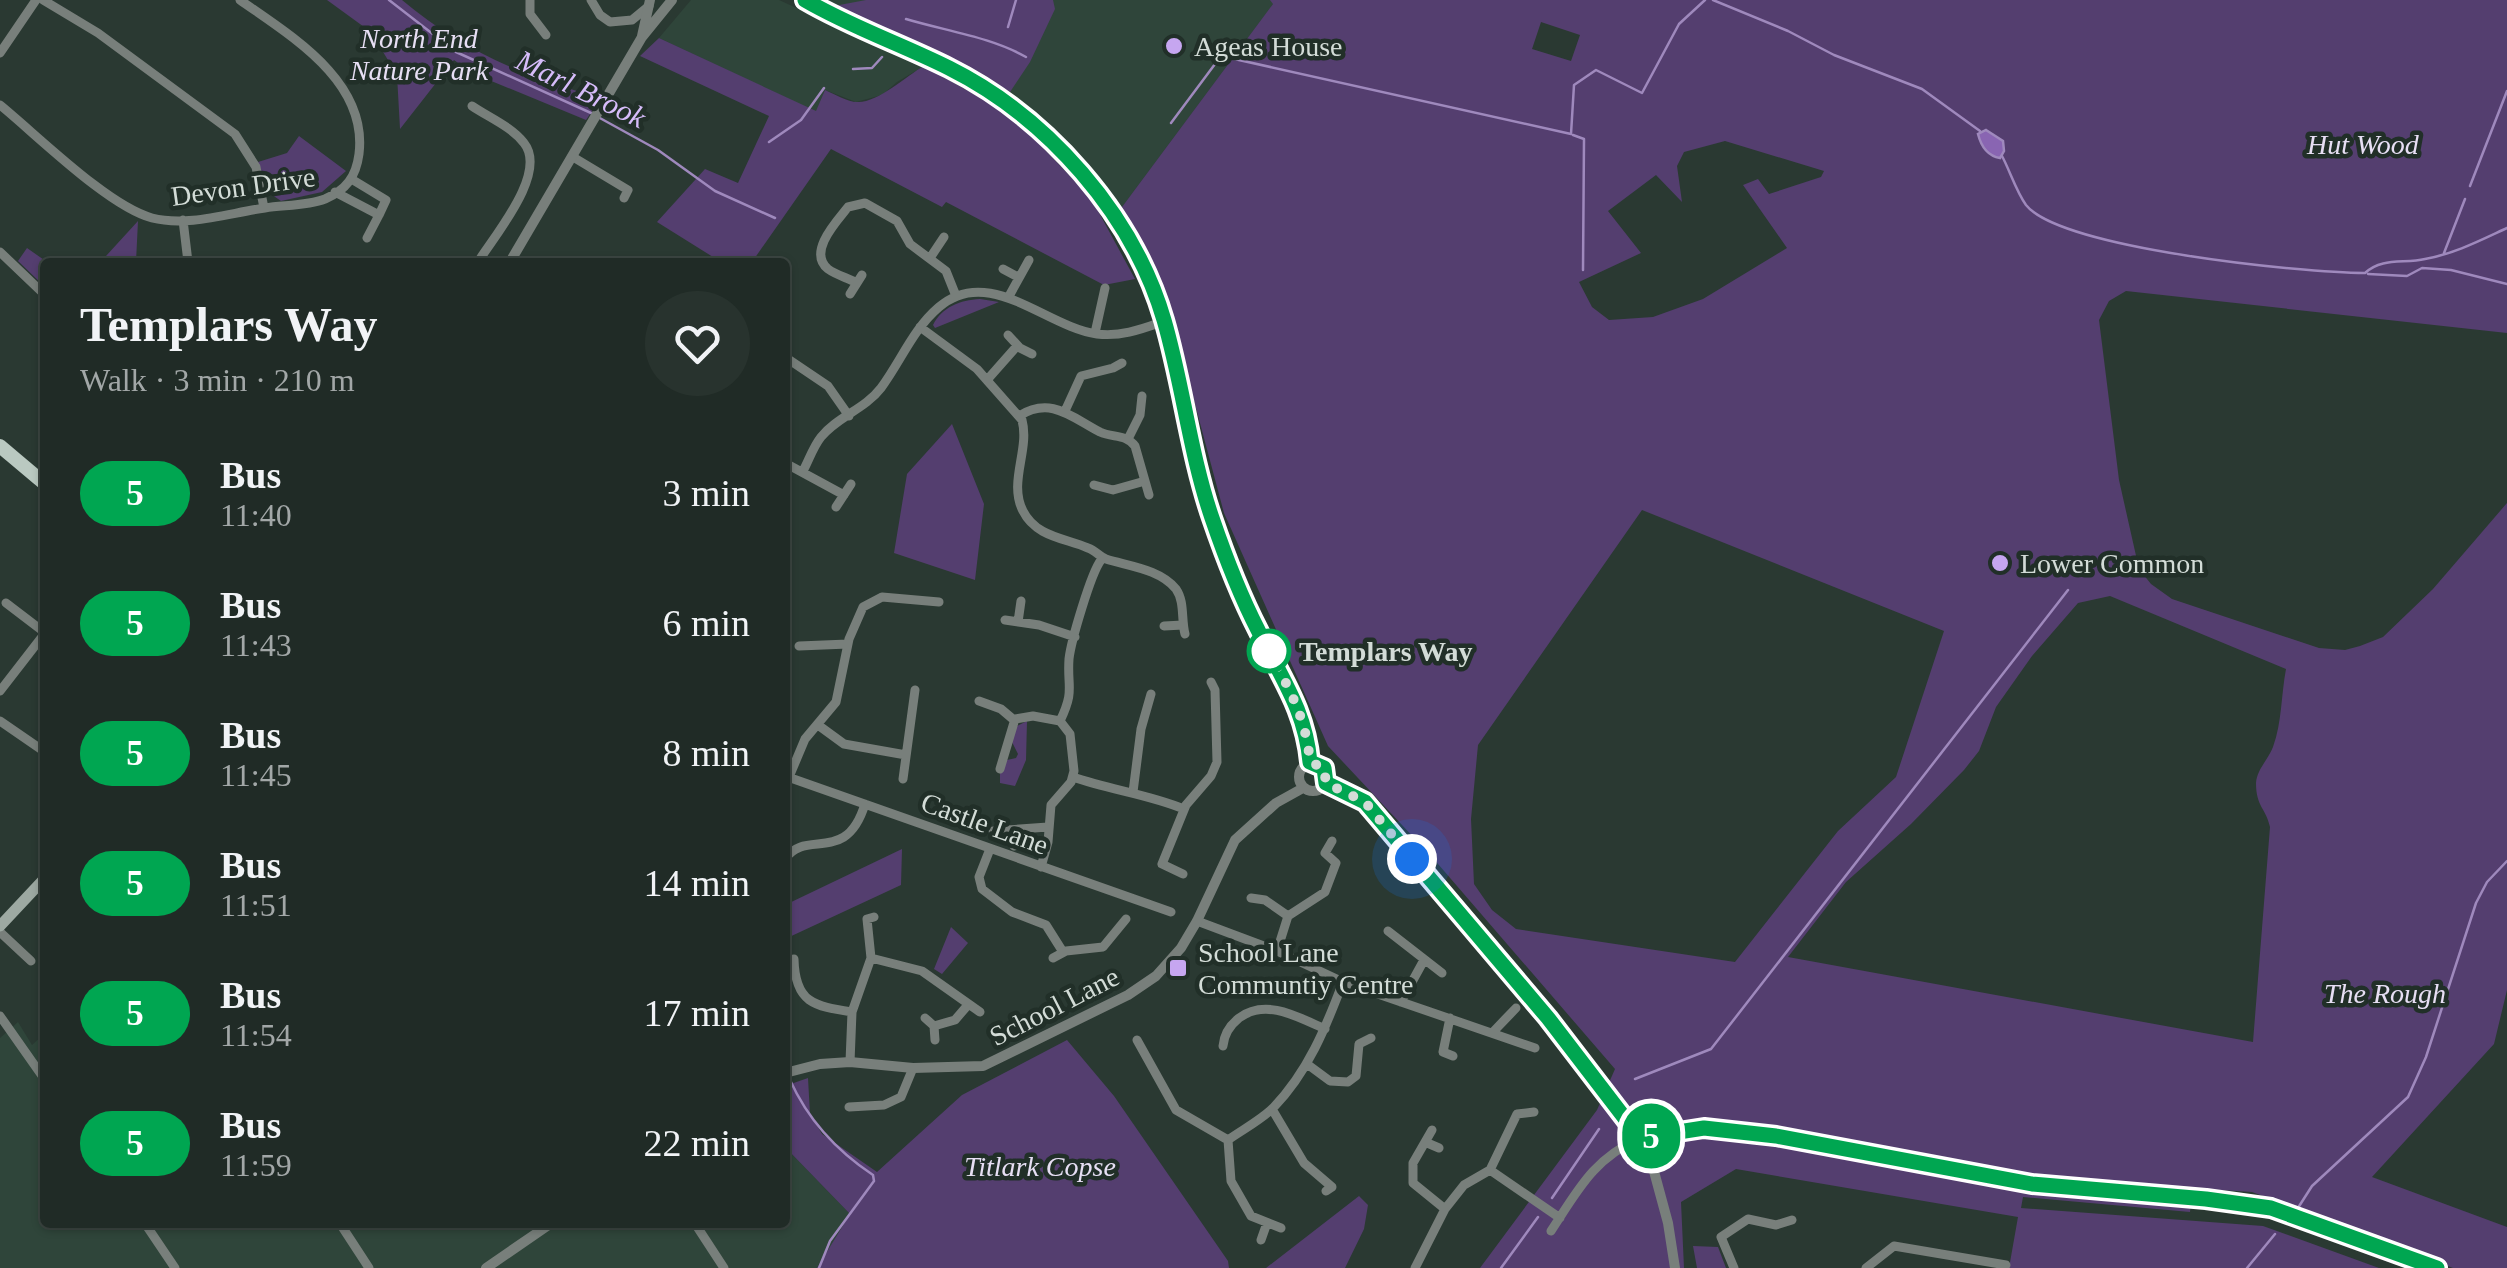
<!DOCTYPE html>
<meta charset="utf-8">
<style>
:root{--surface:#202b26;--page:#28332e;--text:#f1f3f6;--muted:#a2a7a7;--line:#3d4743}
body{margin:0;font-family:Georgia,serif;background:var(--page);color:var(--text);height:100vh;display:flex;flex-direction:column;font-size:38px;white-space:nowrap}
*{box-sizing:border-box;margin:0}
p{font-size:32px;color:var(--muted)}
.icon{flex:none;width:55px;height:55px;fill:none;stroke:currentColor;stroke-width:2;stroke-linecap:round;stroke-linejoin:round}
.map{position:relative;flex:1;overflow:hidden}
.sheet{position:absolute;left:40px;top:258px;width:750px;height:970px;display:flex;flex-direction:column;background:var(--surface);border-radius:10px;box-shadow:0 2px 8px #0004,0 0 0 2px var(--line)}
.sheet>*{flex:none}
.badge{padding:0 20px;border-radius:32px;font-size:35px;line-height:65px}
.you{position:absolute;width:50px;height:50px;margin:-25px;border:8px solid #fff;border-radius:50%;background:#1a73e8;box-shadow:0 0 0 15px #1a73e833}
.map>.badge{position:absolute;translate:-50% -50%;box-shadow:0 0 0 5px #fff}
.round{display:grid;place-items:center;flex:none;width:105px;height:105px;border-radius:52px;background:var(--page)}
.head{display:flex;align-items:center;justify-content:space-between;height:170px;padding:0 40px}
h1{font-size:48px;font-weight:700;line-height:75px}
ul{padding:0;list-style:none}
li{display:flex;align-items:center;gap:30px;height:130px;padding:0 40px}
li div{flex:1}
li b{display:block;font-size:38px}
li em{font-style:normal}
li .badge{min-width:110px;font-weight:700;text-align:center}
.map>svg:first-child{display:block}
</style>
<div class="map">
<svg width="2507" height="1268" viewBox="0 0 2507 1268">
<rect width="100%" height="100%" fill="#2a3932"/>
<!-- built -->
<path fill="#2f453a" d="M691,0h88l145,66 -27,16 -15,13 -26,7 -31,-12 -9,22 -157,-74z
M824,0h452l-157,211 -18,-32 -43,-46 -48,-41 -63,-36 -96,-41z
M18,1022l14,23 13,-12v189h740v-75l65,67 -33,54h-817v-230z"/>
<!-- green -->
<path fill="#543e6f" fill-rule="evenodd" d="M327,0h75c59,50 125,78 199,98l-15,22 -114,-47 -18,-13 -54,69 -3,-54 -26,-43z
M866,0h187l2,9 -25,53 -20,30 -63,-36 -113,-50z
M1270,0h1237v333l-381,-42 -17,10 -10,19 20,160 20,89 12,15 21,15 147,49 26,2 15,-4 23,-9 50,-48 74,-86v487l-13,54 -122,133 135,50v41h-54l-201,-76 -189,-12 -36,-7 -3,13 167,16 -1,10 -167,-15 -2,11 242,18 116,42h-370l9,-51 -282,-48 -55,33 3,66h-204l117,-158 18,-41 -183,-212 -104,-111 -104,-233 -36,-135 -38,-115 -31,-52 154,-207zM1541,22l39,13 -9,26 -39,-12zM1725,141l99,30 -3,6 -52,17 -11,-15 -15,6 44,63 -84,51 -50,18 -44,3 -17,-13 -13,-25 62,-29 -33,-42 48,-36 26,27 -5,-36 7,-14zM1642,510l302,121 -48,146 -58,54 -103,131 -219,-33 -24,-19 -18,-26 -3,-65 7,-74zM2110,596l176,73c-5,26 -4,53 -13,78 -5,13 -16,22 -17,36 0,24 10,25 14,44l-17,215 -465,-85 58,-75 65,-58 53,-54 15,-19 17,-44 36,-51 46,-53z
M659,38l157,73 9,-21c9,4 23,12 32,12 21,1 49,-26 67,-36l80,45 26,23 61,64 44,81 -31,6 -158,-83 -4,5 -111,-58 -79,113h-31l-64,-40 48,-53 33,14 31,-67 -129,-60z
M299,136l47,35 -24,21 -41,9 -13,-9 -10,-30 29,-9z
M138,221l-2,41h-45l15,-6z
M27,248l20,14 -2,25 -27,-26z
M980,299l19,3 -64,26 -2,-3c9,-18 27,-25 47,-26z
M952,424l32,80 -9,76 -81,-27 13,-79z
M1027,721l-1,39 -11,26 -15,-3v-12l7,-11 9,-2 2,-4 -7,-14 4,-13z
M902,849l-1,36 -116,54v-34z
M951,927l17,16 -26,31 -8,-5z
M1067,1040l47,56 114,165 1,7h-412l33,-54 -65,-67v-61l23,-8 2,36 12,20 55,38 85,-77z
M1359,1196l9,9 -4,24 -19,39h-79z
M1693,1246l25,1 8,21h-29z"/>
<!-- water -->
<path fill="#8965b2" stroke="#9f89bd" stroke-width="2.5" d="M1986,130l17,11 1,10 -4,7c-12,-2 -19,-12 -22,-24z"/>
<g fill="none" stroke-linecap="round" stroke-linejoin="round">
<!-- stream -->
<path stroke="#9f89bd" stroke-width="2.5" d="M389,0l67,52 135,61
M1713,0l75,31 46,24 88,34 58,42
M906,19c40,12 85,18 120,38
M1008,27l8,-27
M853,69l19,-1 10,-11
M598,117l60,33 57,41 60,27
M1171,123l50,-67 350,78 3,-49 22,-15 46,23 37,-69 26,-24
M1573,135l11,4 -1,131
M769,142l32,-22 23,-32
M2002,156c8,15 14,35 24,49 35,44 279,68 339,68 17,-16 39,-9 60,-14 29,-5 56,-19 82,-31
M2470,186l37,-95
M2444,253l21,-54
M2368,274l39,2 15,-8 29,2 56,14
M1635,1079l76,-30 357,-459
M790,1080c18,40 47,71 83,95l1,6 -44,60 -11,27
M1552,1198l47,-69
M2296,1211l16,-25 96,-89 18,-40 50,-154 11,-21 20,-21
M1501,1268l37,-51
M2247,1268l28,-34"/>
<!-- minor -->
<path stroke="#787f7b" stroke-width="9" d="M43,0l55,33 137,101 21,33 8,41
M530,0v14l16,21
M591,0l9,15 10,7 22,-2 17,-14
M0,53l36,-53
M0,105c38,31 108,101 152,113 36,9 77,-5 113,-10 19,-3 42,-2 60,-9 21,-9 31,-22 34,-45 9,-73 -68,-118 -119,-154
M472,106c16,11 40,21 52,37 24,30 -29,92 -46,119
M573,157l55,33 -4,8
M335,192l44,23 7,-15 -33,-20
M183,220l5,42
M367,238l12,-23
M0,252l45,43
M930,258l14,-21
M1003,269l15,8
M857,283c-9,-5 -21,-8 -29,-14 -21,-17 9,-48 20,-62l17,-4 32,18 13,23 36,27 10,25
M850,294l12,-19
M1008,298l21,-38
M920,327l57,42 45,51c8,30 -14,62 1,91 13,26 42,27 65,37 8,3 12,9 18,11 22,7 54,10 70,30 9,13 5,30 9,45
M1095,333l10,-45
M1008,335l12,13 12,6
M785,357l43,29 21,30
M987,380l30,-34
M1065,411l16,-35 32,-8 9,-5
M1019,416c32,-20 52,1 81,16 13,6 26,2 35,14l14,49
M1128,439l12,-24 2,-19
M785,463l59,32
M803,471c6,-11 10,-24 18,-34 16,-20 44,-28 60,-49 20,-27 32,-59 58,-81 50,-43 107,20 158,27 25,3 45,-5 68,-13
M1094,485l19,5 32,-9
M836,507l15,-23
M6,603l38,29
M1005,620l34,5 36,12
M1018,622l3,-21
M1164,626l19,-1
M799,646l49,-2
M0,691l45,-58
M979,701l22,8 13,11
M0,721l45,31
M1060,721c15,-31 7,-33 9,-62 2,-18 22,-86 32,-99
M818,725l26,19 62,11
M1000,769l15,-50 18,-3 27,5
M785,776l386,136
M789,777l16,-38 31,-37 13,-63 14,-32 19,-10 57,5
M1073,777c37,13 75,17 111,32
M903,779l12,-89
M1133,792l8,-63 10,-35
M1012,830l2,16
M993,831l55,-4
M990,849l-11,28 3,12 30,23 34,13 17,27
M785,859c21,-31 61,7 80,-55
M1041,867l7,-25 3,-37 20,-23 3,-11 -4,-37 -10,-13
M1183,874l-21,-10 24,-59 25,-29 6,-14 -2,-72 -4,-8
M1251,898l14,2 23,16
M1197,921l80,30 66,31 192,66
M1388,931l54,42
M0,932l31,29
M1277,951l11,-35 37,-24 11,-29 -11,-10 7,-12
M871,958l51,13 58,41
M1053,958l13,-7 37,-4 23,-28
M794,959c1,44 20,47 58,53
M1401,1002l23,-42
M0,1016l45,64
M925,1018l9,8 1,14
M1450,1018l-7,34 10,4
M934,1026l21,-6 12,-14
M1493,1032l23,-24
M1137,1040l39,70 52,30
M1223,1046c1,-12 6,-20 16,-28 27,-20 59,-1 86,11
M850,1062l2,-50 19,-54 -4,-39 7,-2
M1307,1064l23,17 18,1 8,-6 3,-32 12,-6
M849,1107l35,-2 17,-8 12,-29
M1272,1109l32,54 28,24 -6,4
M1432,1130l-19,33v20l32,26
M1228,1140c14,-10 33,-20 45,-32 35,-36 53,-81 70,-126
M1228,1140l3,41 20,35 30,12
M1425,1142l14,6
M1490,1170l70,48
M144,1222l31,46
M339,1222l30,46
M694,1222l30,46
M1551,1231c27,-41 42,-72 89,-93
M1261,1240l6,-17
M1415,1268l30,-59 19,-24 26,-15 27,-56 17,-2
M1734,1268l-13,-31 27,-18 28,6 16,-5
M1866,1268l28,-22 112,19"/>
<!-- tertiary -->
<path stroke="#787f7b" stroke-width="10" d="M805,0c46,27 96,44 143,68 99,49 185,146 216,252 19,65 26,134 48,198 13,38 28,77 46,113 23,47 47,78 52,132
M642,36l8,-36
M510,262l132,-225 30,-37
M1299 777a14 14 0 1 1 28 0a14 14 0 1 1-28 0Z
M1326,783l39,19 183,216 92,120 12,26 16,59 7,45
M785,1073l35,-9 30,-2 63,6 70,-2 145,-71 28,-19 25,-28 16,-27 38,-81 41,-37 27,-15
M1640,1138l64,-10 72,8 257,48 173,15 65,10 165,59
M486,1268l67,-46"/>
<!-- secondary -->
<path stroke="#9da9a2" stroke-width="11" d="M0,926l45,-48"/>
<!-- primary -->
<path stroke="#bac9c1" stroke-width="14" d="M0,446l45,38"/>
</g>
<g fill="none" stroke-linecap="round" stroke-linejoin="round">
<!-- line casing -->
<g stroke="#fff" stroke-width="22">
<path id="line" d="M805,0c46,27 96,44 144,68 98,49 184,146 215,252 19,65 26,134 48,198 13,38 28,77 46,112 23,48 47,79 52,132l14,6 2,15 39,19 183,216 92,120 64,-10 72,8 256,48 174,15 65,9 166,60"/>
</g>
<!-- line -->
<use href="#line" stroke="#00a651" stroke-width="15"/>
<!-- walk -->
<path stroke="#d3dcd7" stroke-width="10" stroke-dasharray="0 18" d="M1269,651c21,39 37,67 41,111l14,6 2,15 39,19 47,57"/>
</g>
<!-- markers -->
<g fill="#c6a6f0" stroke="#212f28" stroke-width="4">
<circle cx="1174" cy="46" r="10"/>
<circle cx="2000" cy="563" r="10"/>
<rect x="1168" y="958" width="20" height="20" rx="5"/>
</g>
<circle fill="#fff" stroke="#00a651" stroke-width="5" cx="1269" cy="651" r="20"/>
<g text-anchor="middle" stroke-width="9" stroke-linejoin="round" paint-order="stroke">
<!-- park labels -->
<g font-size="28" font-style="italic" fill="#e7dff4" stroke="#212f28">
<text x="419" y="48">North End<tspan x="419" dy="32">Nature Park</tspan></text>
<text x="2363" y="154">Hut Wood</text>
<text x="2385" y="1003">The Rough</text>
<text x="1040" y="1176">Titlark Copse</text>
</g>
<!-- poi labels -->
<g font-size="28" fill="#d3dcd7" stroke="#212f28" text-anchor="start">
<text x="1194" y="56">Ageas House</text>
<text x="2020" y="573">Lower Common</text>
<text x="1198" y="962">School Lane<tspan x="1198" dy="32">Communtiy Centre</tspan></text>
</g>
<!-- street labels -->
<g font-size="28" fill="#d3dcd7" stroke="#212f28">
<text transform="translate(243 186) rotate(-8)" y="10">Devon Drive</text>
<text transform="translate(985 823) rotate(20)" y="10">Castle Lane</text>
<text transform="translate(1054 1006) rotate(-27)" y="10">School Lane</text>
</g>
<!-- stop labels -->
<g font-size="28" font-weight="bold" fill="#d3dcd7" stroke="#212f28" text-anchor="start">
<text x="1299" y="661">Templars Way</text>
</g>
<!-- water labels -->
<g font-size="30" font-style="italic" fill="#d6bcfa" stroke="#212f28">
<text transform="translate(581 89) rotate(26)" y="10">Marl Brook</text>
</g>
</g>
</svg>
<div class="you" style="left:1412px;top:859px"></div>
<b class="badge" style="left:1651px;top:1136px;background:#00a651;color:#fff">5</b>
<section class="sheet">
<div class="head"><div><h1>Templars Way</h1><p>Walk · 3 min · 210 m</p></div><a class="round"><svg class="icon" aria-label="heart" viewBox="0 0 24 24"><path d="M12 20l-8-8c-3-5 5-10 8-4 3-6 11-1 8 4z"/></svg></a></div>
<ul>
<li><span class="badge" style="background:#00a651;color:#fff">5</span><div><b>Bus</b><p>11:40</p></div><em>3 min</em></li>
<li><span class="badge" style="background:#00a651;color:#fff">5</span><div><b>Bus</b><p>11:43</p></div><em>6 min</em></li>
<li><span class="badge" style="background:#00a651;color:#fff">5</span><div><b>Bus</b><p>11:45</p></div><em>8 min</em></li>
<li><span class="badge" style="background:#00a651;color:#fff">5</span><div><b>Bus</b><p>11:51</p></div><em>14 min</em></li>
<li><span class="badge" style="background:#00a651;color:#fff">5</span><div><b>Bus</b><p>11:54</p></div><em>17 min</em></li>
<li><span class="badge" style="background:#00a651;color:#fff">5</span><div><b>Bus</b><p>11:59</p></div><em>22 min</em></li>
</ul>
</section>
</div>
